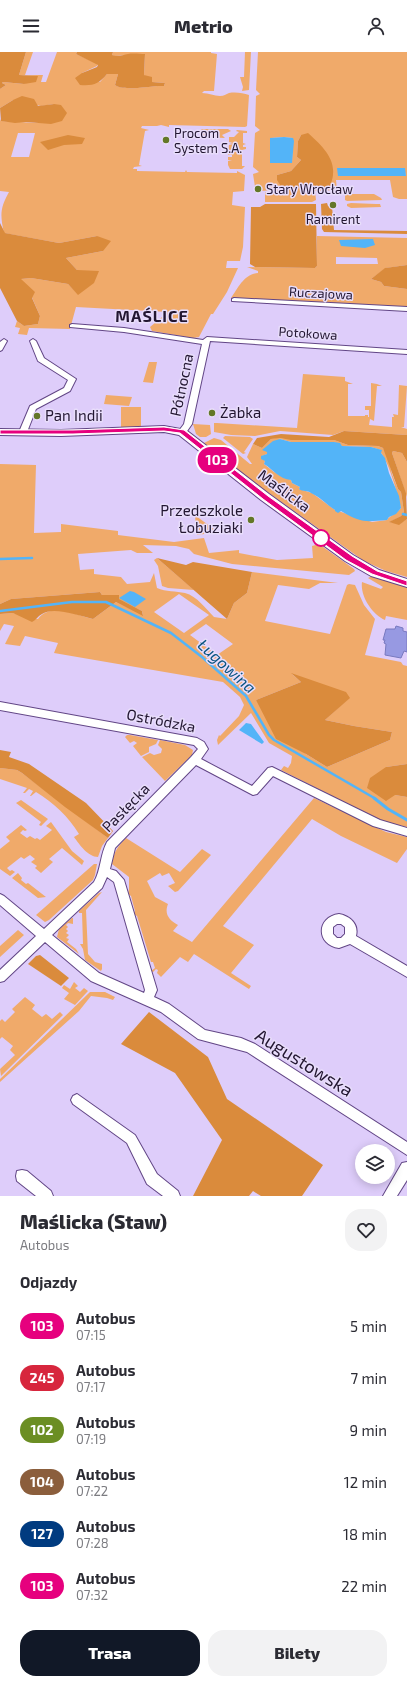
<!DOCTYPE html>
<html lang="pl">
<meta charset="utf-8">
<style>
:root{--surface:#fff;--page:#f2f2f3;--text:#2b2b33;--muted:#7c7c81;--accent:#111827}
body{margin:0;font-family:"Exo 2",sans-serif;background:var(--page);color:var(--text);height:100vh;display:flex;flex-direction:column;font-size:15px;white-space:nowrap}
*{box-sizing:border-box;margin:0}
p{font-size:13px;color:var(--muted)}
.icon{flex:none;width:22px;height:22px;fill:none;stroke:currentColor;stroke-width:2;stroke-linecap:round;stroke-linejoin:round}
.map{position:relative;height:1144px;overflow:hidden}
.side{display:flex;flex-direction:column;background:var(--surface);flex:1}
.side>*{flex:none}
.badge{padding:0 8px;border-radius:13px;font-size:14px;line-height:26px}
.tools{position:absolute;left:355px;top:1092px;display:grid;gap:8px}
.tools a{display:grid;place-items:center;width:40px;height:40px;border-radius:50%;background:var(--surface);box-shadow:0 2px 10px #0003;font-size:20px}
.map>.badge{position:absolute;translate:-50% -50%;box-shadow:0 0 0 2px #fff}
h2{padding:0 20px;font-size:15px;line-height:36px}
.round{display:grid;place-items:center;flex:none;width:42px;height:42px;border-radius:16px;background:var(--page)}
.overview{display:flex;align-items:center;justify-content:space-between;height:68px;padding:0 20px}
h1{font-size:19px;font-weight:800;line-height:30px}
.cta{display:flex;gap:8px;margin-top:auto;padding:8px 20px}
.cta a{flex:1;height:46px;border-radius:16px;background:var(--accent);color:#fff;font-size:16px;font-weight:800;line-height:46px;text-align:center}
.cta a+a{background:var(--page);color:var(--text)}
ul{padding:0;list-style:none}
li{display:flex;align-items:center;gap:12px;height:52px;padding:0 20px}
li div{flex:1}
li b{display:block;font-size:15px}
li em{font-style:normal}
li .badge{min-width:44px;font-weight:700;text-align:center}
header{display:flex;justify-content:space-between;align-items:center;height:52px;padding:0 20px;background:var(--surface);font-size:18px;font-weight:800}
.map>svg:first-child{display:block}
</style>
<header><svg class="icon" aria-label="menu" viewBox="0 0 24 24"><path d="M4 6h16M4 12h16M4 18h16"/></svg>Metrio<svg class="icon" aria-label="person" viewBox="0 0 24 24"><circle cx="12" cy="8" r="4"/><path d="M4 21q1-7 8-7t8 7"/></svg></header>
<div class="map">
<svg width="407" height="1144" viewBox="0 0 407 1144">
<rect width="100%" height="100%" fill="#decdfa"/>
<!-- green -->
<path fill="#f0aa6a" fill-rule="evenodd" d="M26,0h7l-8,23h18l-2,7h5l11,-30h20l-1,2 22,10 -1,2 -15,7 18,9 7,-8h11l-3,11c9,7 37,0 49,1l1,-3 -13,-1 -8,-7 1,-21 -31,2 -2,-1 1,-3h98v1l6,1 -3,37h-10l-2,2c7,0 12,3 18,3 4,0 6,-2 9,-3 7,-1 14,0 20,2l-2,31 -2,1 -76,-2v2l-8,-2 -4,1h-15l-1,2 8,2 -4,1 -6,34 3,1 -8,1 -1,2h4v2l48,1 1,-2 1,2 50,1v-2l8,4 -1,16 -11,1 -1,13 13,2 -2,40 -3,14h-13l-1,7h12l-11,24 -14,22h-2l-12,23 -6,1 -41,-7 -2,-4 18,-15 -92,-5 -6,22 -41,-1 -2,7 -9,-1 2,-6 -5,-1 2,-6 7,5 14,-2 2,-8 -13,-30 -7,-7 11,-1 37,6 10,10 -1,-24 -11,-12 37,-7 -6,-15 -38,7 -55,-10c-4,-18 -4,-25 5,-41l-9,-1v-72l1,2 37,2 16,-19 -13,2 -28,-6 -13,8v-19l6,-4 -4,-2 1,-1 21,2 13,-8 -18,-1zM18,81h17l-6,24h-18z
M245,0h6l-2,38 -7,1 1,-4 -3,-10h4z
M258,0h149v147h-8l-6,-2 -3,-17h-54l1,10 -22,1 1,9 -4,2h-47v-10h10v-2l-14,1v-3l-6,-1 -2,-13 6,-2 -6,-5 2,-34 5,-3 -5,-4 1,-30 4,-2 -4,-4zM301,83l11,54 -32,-4 -3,-10 14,-4 10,-11 -4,-3 1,-16zM283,85l10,1 -1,25h-22l1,-25zM404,116l2,8h-68z
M202,77h26l3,2 -9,4 3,3 -21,-1v1h-1v-7h-3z
M237,78l10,1v2h-4v10l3,1 -3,1v2h3v2l-4,1v16h3l-3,3h-12l-2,-4h3h-3v-4l4,-1h-4v-3h4v-2h-4l1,-10 4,-1 -4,-1 4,-1h-4v-5h5l5,-5 -3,-1z
M348,142h26l7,4 1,2 -35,1 -2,-1v-5z
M351,151l25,1h4l1,3 -30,1 -4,-2v-2z
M317,184l90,2v27l-21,3 -15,11 10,3 3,4 23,3v18l-176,-9c7,-10 13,-24 27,-25v-2l-11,-4 68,1 2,-2zM336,205l41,1 1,6h-42z
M149,310h8l-4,21 -10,-1z
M303,322l42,3v4l8,3h-5v32h17v-1h3v2h1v-7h-4v-4h6v-23l6,1 5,2h-5l-3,35 -4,-2 -1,6 23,2v-10h2l-1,-3 5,1 1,-30 8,1 -3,41h-3l6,2v6l-63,-4 -11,4 -53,-4 -25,5 -24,-1 -17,-3v-9h3l80,5z
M106,343l26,2 -3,9 -25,-2z
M121,355h20v20h-20z
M193,372l17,1 1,9 -5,3h-6l-4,-3z
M225,384l25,1 3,2 -9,13 2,1 -3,1 -20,-16z
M214,386l7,2 29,24h2l-5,-7 6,-13 9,4 9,-9 5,-1 58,2 14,5 30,1 5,2 5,9 4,17 6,15 3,3 3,20 -3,4 -11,6 9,2 8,-5v58l-21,-6 -22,-10 -140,-100 -20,-18zM280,387l11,3h43l8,4 29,1 10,3v3c8,9 17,43 20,55 -4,6 -12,8 -14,12l-15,2 -37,-12 -23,-17 -13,-4 1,-2 -8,-4 -1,-3 -17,-8 -10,-8 1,-3 -3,-5 5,-2v-2z
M393,399l9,2 5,9v35l-15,-44z
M0,412l36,1 -2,68 27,-1v-8l57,7v4l56,7 30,-4 5,15 30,-3v3l38,7 36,-2 -1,-12 7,-2 35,25 1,2 -6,4 -117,-11 -38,-10 -5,-5 -13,-3 -33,-1 10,8h-16l-6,-3 -53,4 2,16 14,-1v5l27,3 6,7 23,-2 4,-9 3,15c9,4 19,3 28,5 12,3 21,16 29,24l13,2 7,-16 13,-10 5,-21 86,11h-18l-11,6 -31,-4 -13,36 65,13 17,-49 2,-1 6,1 9,20 11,14 -10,36 36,7 2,3 4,1v98l-21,3 9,28 12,2v30l-25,-6 -101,-51 3,-4 4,2 3,-5 1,-7 -23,-13 -18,-30 -33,32 -1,-5 2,-5 1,1 19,-20 5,-11 -4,-8 -17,-15 -169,-29 4,-10 -33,-7 -5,10 -15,-2 9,-18 -10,-2 -4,7v-17l13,-1 25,6c12,-17 38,-4 55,0l23,-17 27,13 -1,-4 -24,-12 1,-4h-17l-2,-3 -89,7 -11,5zM179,542l30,21 -25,18 -30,-21zM206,572l27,20 -16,11 -27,-20zM292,622l57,24 -24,22 29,6 38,6 -2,8 -63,27 -21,-13 -50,-54 45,-18z
M195,464h1l22,16 -21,3z
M157,506l37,32 -26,-2 -6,-2 -4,-20 -4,-6z
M374,523l33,10v35l-21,-4 -1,4c-13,-6 -25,-24 -23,-38l19,7 2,-2 -15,-9z
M127,683h3l28,5 -2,4 -7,3v5l-8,4 -8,-10 4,-3 -3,-2 -4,2 -5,-6z
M160,688l25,5 8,5 -1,5 -27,26 -23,-24 8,-4 4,2 7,-2 1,-4 -4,-4z
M0,716l17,2 5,3 86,65 -6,8 -4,11c-10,0 -19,-13 -24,-20l5,-3c-11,-18 -25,-31 -43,-42l-5,4h-1l3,-5 -4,-2 -4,4h-2l4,-5 -27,-9z
M314,746l72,34 21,5v12l-10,14 -56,-27 -29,-17 -89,107 31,19 -23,28 20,13 -2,3 -55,-35 -6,8 -8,-5 -19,20 -4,-4 1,-3 -2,-1 -3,3 -2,-1 4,-3 -2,-6h-2l-14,-46 -4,-2 2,-3 -4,-15 -3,-2 1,-5v-12l-17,-13c2,-12 5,-17 14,-26l54,34 22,-23 9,6 -33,36 -3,1 -7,-6 7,-3 -6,-10 -7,3 -2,-3 -13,8 8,16 13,7c-4,10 1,16 10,21l-5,6 19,11z
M21,748l27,19 -7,7 -2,-1 2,-3 -25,-19z
M51,770l21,29 12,10 -2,4 -20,-17 -13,11 4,3 -12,11 -6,-5 2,-2 -6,-4 4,-3 -5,-4 -6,4 -3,-2 -14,11 3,3 2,-1 3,2 -5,4 -10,-7v-20l10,-8 -4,-4 15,-12 6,5 -2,1 -2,-1 -3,3 7,5 3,-2 5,3 2,-1 3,2 12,-10 -6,-4z
M94,812h3l-2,11 -2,5 -44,40 -4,2 -9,-7z
M18,821l4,5 -1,2 5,4 2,-1 18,14 -8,1 -26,-20z
M102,840l-16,18 2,44 7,8 7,2v5l-1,2 -16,-11 -2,-11 -3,-5h3l-1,-31h-3v-2l20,-18z
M72,866h1v6l-5,-1 -2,2 2,2 -2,2 2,2 -2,2 3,2 -3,3 3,1 -2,3 9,7 3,5 -22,-17 2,-8z
M18,878l6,5 -24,22v-11z
M74,930l4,4 -3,2 5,4 4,-4 4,3 -13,14 -11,-6 5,-6 -7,-5 2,-3 6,4z
M90,940h15l10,5 -2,3 -6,-2 -16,-2 -12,15 -79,71v-3z
M25,945l10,8 -3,4 10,8 4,-3 6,5 8,-7 3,3 -62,61 -1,-7 15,-14 -5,-5 3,-4 -11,-9 -2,2v-18l2,-2 3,3 10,-10 -3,-3z"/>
<!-- forest -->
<path fill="#da8b3c" d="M0,0h26l-7,23 19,1 -2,6 -12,2 -21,-2 -1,1 4,2 -6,4z
M77,0h36l-1,3c6,2 11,0 16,-1 5,-1 12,0 17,0l-1,21 8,2v5l13,1 -1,3c-11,-1 -41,6 -49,-1l3,-11h-11c-8,10 -14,12 -27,11l-5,-7 7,-5 15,-6 1,-2 -22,-11z
M22,44l12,3 4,7 16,-2 7,1 6,8 -5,8 -11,3 -25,-2 -11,1 -14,-2 -1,-13 13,-8z
M308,81c11,10 27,24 25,41 0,5 -3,11 -4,15l-41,-2 -8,-2 -3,-5v-5l14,-4 10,-11 -4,-3 1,-16 3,-6z
M68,83l17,3 -3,6 -18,1 -16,5 -8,-8z
M327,151l1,3h4l2,24 73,1v3l-83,-2 -2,-3 -1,-25z
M265,152h51l1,62 -2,2 -60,-1 -5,-3 1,-57h9z
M0,171l5,10 54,10 38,-7 14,5 -8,10 -37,7 11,12 22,1 -5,12 -16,12 -10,-11 -37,-6 -10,1 14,13 -3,6 8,18 -2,8 -14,2 -7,-5 -17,-33z
M407,213v24l-23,-3 -3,-4 -10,-3 14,-11z
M344,379l63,4v27l-5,-9 -9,-2 -1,2 14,40 1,26 -8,6 -10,-3 12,-6 3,-4 -3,-20 -3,-3 -15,-41 -5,-2 -30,-1 -14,-5h-43l-11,-2 -9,1 -9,9 -9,-4 4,-6 24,-4 48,3z
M157,506l29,7 7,-3 59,10 -5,21 -13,10 -7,16z
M100,540l2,3h17v4l23,12 1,5 -27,-14 -23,17c-13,-3 -40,-13 -51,-5 -4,2 -6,6 -10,8l-19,-9 -13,1v-10l11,-5z
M291,621l55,19 4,6 -25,22 29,6 38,6 -2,8 -63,27 -21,-13 -30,-15 -20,-39 45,-18z
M0,698l11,2 -2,5 20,7 57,39 27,28 -5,7 -43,-31 -43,-34 -5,-3 -17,-2z
M407,712v33l-12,-2 -9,6 -19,-13 3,-10 16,-11z
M40,903l29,23 -8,8 -33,-22 8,-8z
M149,960l59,45 19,42 96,66 -21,31h-41l-8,-5 -4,5h-56l29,-56 -47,-67 -54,-29z"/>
<!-- water -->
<path fill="#53b4f8" d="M284,85l9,1 1,3 -2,22h-22v-25z
M337,116h68l1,8h-68z
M371,187h2l2,6 -10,3 -24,-2 -2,-6z
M280,387l11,3h43l6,1 2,3 29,1 11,3 -1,3 4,5 4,15 10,23 2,12 -5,6 -7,3 -2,3c-22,2 -26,3 -46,-9l-3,2 -3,-2v-1c-9,-6 -15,-13 -24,-17 -4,-3 -8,-1 -12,-4l1,-2 -8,-4 -1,-3c-12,-1 -17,-10 -27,-16l1,-3 -4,-2v-3l6,-2v-2l-5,-2 11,-9z
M130,539l4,1 12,7 -11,8 -16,-9z
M246,671l5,1 13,18 -2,2 -23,-14z"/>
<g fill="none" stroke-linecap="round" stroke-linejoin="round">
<!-- stream-far1 -->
<path stroke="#53b4f8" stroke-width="2.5" d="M403,462l4,1
M0,507l32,-1
M0,559l72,-9h34l65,31 31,24 44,39 23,39 5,5 102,59"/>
<!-- stream -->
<path stroke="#53b4f8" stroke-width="3" d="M374,746l14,11 19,11"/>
</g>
<!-- building -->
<path fill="#9799e2" stroke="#7879bf" d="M396,574l7,2v3l4,1v20l-3,-1 -3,7 -16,-3 1,-11 -2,-1 1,-3h-2l3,-11h9z"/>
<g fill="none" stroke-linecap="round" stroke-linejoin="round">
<!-- street casing -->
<g stroke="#624686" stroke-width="2">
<path id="street" d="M234,246l173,9v4l-175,-10v-2z
M72,272l52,4 79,12 4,-3 200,13v4l-197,-13 -18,83 -7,10h-3l-4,-2 6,-8 18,-80 -78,-12 -54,-5v-2z
M4,287l3,2 -5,9 -2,1v-9z
M33,287l3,2 8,17 32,21 -6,12 -34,18 -9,23 -4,2 -4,-2 11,-26 34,-18 4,-8 -30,-19 -8,-20z
M0,650l197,36 7,4 4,7 -7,10 51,27 16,-18 4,-1 108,53 27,8v8l-34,-10 -100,-50 -16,18 -4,1 -57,-30 -81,83 -5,21 6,2 8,9 33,110 -3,7 15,7 36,26 36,8 14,6 152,98v13l-160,-103 -49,-13 -37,-27 -70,-31 -46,-39 -41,39 -4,1v-12l36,-34 -36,-31v-11l4,2 40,33 50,-47c7,-12 6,-27 13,-40l84,-85 7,-8 -4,-4 -194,-35zM107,825l7,5 31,108 -1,3 -45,-20 -47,-38 50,-47z
M339,862c11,2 20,10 17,22l51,30v11l-57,-33 -11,4c-23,-3 -23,-31 0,-34zM337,872h4l4,3v7l-4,4h-4l-4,-4v-7z
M77,1042l58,41 22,39 21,17 2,5h-17l-16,-12 -20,-41 -54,-39 -2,-4 2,-4z
M407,1110v18l-10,16h-14l19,-33z
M22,1118l5,1 24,20 2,5h-17l-19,-15 -1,-5 1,-5z"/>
</g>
<!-- secondary casing -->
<g stroke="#624686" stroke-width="2">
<path id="secondary" d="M164,374l22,4 83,64 84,61 26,15 28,9v8l-36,-11 -26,-15 -84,-61 -82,-65 -15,-3 -103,4 -61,-1v-6l61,1z"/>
</g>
<!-- street -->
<use href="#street" fill="#fff" fill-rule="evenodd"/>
<!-- secondary -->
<use href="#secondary" fill="#fff" fill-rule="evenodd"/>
</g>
<!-- line -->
<path fill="#e6007e" stroke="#fff" d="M164,375l20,3 84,66 84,60 25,15 30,10v5l-35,-12 -26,-14 -83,-61 -83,-66 -16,-2 -91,3h-73v-4h73z"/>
<!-- markers -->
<g fill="#637727" stroke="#e8ddfb" stroke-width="1.5">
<circle cx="166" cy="88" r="4"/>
<circle cx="258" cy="137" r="4"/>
<circle cx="333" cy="153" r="4"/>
<circle cx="212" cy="361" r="4"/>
<circle cx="37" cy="364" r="4"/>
<circle cx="251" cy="468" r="4"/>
</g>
<circle fill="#fff" stroke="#e6007e" stroke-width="2" cx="321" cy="486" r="8"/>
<g text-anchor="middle" stroke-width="3" stroke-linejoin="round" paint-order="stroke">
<!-- far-poi labels -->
<g font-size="13" fill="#221631" stroke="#e8ddfb" text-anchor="start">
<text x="174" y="86">Procom<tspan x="174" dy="15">System S.A.</tspan></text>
<text x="266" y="142">Stary Wrocław</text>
<text x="333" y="172" text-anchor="middle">Ramirent</text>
</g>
<!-- far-street labels -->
<g font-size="13" fill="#221631" stroke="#e8ddfb">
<text transform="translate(321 241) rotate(3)" y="5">Ruczajowa</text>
<text transform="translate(308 281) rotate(4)" y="5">Potokowa</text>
</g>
<!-- street labels -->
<g font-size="15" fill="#221631" stroke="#e8ddfb">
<text transform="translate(182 333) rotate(-78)" y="5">Północna</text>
<text transform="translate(284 439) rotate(36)" y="5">Maślicka</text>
<text transform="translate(161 669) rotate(11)" y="5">Ostródzka</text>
<text transform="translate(126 756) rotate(-46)" y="5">Pasłęcka</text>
</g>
<!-- poi labels -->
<g font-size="15" fill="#221631" stroke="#e8ddfb" text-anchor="start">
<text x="220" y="366">Żabka</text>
<text x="45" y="369">Pan Indii</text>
<text x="243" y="464" text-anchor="end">Przedszkole<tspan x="243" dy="17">Łobuziaki</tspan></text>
</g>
<!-- far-district labels -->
<g font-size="16" font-weight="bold" letter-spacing="1" fill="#221631" stroke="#e8ddfb">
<text x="152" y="270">MAŚLICE</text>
</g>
<!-- water labels -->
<g font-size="16" font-style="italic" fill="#095480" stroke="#e8ddfb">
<text transform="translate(227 614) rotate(42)" y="6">Ługowina</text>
</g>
<!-- near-street labels -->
<g font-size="18" fill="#221631" stroke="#e8ddfb">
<text transform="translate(304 1011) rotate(32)" y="6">Augustowska</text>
</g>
</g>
</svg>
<div class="tools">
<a><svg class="icon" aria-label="layers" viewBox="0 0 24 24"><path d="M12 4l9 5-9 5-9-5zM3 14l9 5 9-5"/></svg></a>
</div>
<b class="badge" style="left:217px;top:408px;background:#e6007e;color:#fff">103</b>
</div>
<section class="side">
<div class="overview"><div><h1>Maślicka (Staw)</h1><p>Autobus</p></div><a class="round"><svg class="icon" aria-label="heart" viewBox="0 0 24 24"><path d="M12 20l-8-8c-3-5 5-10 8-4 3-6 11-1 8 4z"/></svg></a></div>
<h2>Odjazdy</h2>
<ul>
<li><span class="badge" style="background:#e6007e;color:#fff">103</span><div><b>Autobus</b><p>07:15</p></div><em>5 min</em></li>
<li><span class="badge" style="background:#d7263d;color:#fff">245</span><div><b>Autobus</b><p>07:17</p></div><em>7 min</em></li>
<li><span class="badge" style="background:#6b8e23;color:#fff">102</span><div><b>Autobus</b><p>07:19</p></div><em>9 min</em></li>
<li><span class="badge" style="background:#8b5e3c;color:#fff">104</span><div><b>Autobus</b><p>07:22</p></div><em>12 min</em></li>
<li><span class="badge" style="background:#003b80;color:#fff">127</span><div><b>Autobus</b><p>07:28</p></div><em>18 min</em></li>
<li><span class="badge" style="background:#e6007e;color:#fff">103</span><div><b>Autobus</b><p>07:32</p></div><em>22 min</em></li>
</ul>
<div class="cta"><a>Trasa</a><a>Bilety</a></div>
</section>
